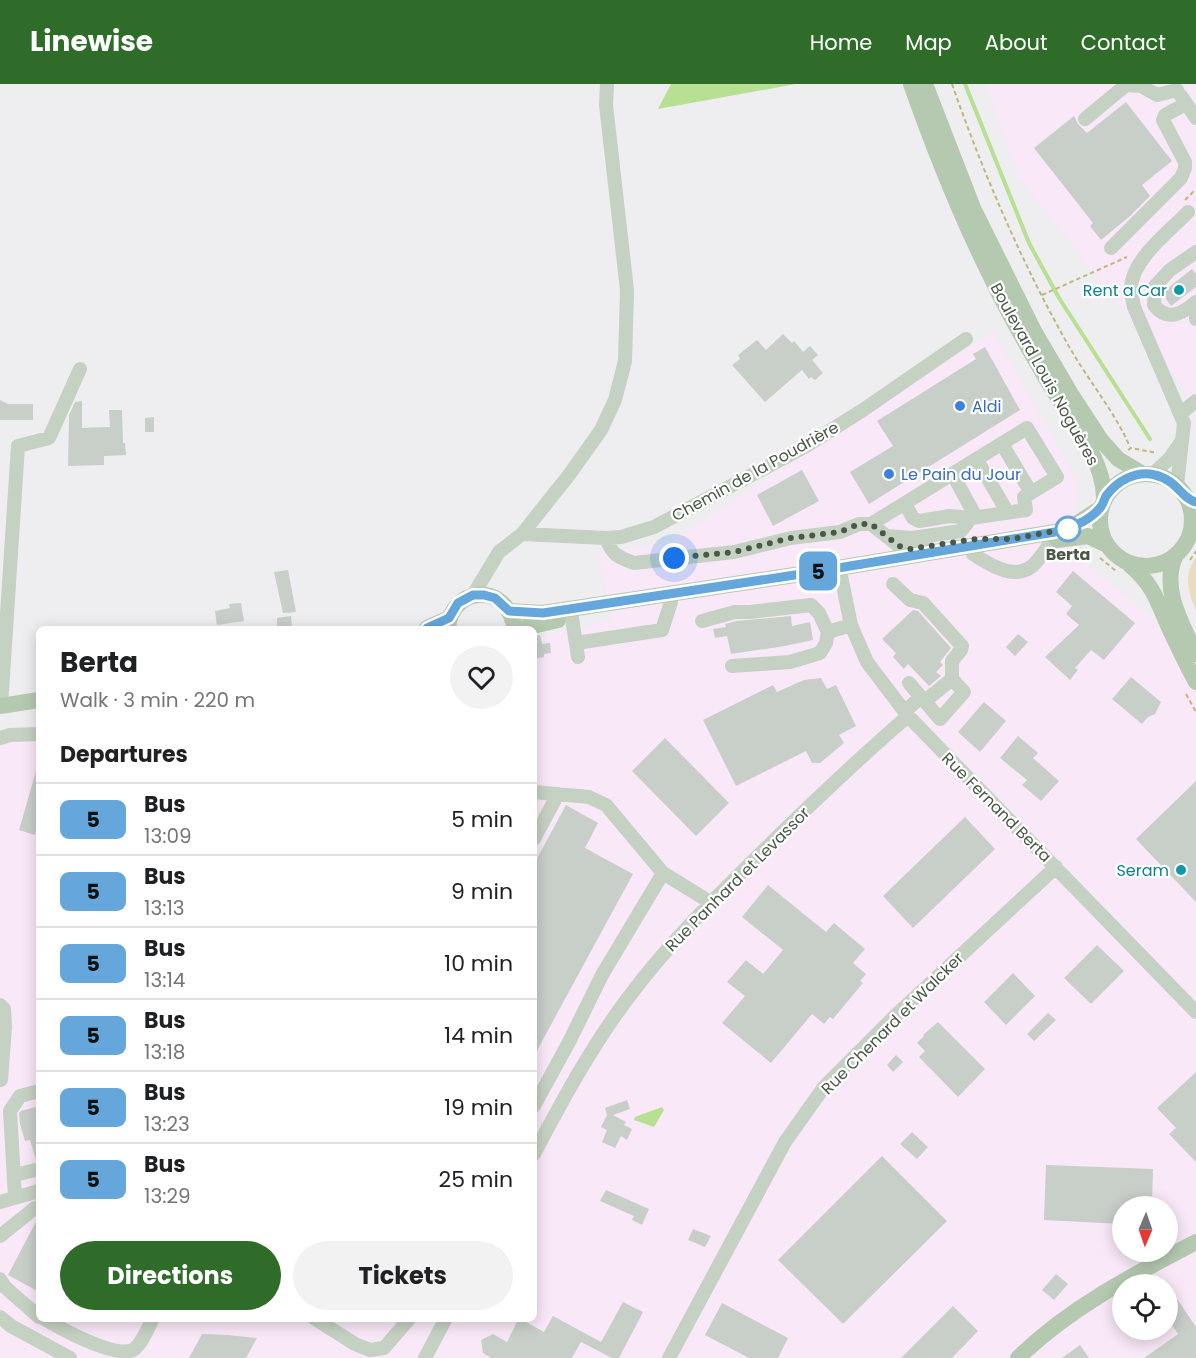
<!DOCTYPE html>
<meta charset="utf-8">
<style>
:root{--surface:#fff;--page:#f2f2f2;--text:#202124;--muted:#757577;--line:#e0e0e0;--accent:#2f6c29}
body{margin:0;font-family:Poppins,sans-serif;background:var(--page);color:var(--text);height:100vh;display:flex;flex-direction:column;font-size:22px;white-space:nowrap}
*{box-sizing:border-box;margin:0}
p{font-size:20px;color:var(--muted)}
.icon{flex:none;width:33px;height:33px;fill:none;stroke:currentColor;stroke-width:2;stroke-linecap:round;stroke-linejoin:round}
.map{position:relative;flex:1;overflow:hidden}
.panel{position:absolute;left:36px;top:542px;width:501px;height:696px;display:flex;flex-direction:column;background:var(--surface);border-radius:9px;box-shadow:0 3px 15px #0003}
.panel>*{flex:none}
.badge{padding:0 12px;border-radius:9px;font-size:21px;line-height:39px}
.needle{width:39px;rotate:182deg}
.tools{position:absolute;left:1112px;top:1112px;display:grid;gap:12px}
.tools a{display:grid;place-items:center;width:66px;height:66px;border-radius:50%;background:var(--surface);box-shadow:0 3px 15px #0003;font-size:30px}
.you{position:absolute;width:30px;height:30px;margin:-15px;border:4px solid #fff;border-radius:50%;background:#1a73e8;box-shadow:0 0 0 9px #1a73e833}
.map>.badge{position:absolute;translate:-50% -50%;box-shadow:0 0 0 3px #fff}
h2{padding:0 24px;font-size:22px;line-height:54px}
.round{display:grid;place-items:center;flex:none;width:63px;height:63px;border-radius:32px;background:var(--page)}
.summary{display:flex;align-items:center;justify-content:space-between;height:102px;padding:0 24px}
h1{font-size:28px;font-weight:700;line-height:45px}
.primary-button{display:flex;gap:12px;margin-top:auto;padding:12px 24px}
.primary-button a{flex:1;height:69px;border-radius:36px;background:var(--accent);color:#fff;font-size:24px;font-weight:700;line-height:69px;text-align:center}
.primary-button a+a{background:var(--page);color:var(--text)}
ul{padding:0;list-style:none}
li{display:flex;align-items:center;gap:18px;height:72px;padding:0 24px;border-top:2px solid var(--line)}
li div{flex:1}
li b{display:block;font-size:22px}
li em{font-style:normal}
li .badge{min-width:66px;font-weight:700;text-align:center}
header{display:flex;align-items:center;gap:36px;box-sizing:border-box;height:84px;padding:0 30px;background:var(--accent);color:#fff}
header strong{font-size:28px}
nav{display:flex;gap:33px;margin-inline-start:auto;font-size:21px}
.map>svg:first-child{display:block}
</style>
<header>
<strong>Linewise</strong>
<nav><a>Home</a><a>Map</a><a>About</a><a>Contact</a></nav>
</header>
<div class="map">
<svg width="1196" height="1274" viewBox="0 0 1196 1274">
<rect width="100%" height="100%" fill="#eeedf0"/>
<!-- commercial -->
<path fill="#f9e8f8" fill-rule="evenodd" d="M986,0h210v336l-13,-34 -165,-209z
M993,247l85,151 -5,70 73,60 50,60v686h-1196v-627l39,-7v594h495v-681l78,-17 -14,-70 68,-5zM1122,1122h45v45h-45zM1122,1200h45v45h-45z"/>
<!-- green -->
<path fill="#e8ddc0" d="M1196,473v54c-8,-20 -13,-35 0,-54z"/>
<!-- water -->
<path fill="#b7e093" d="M671,0h125l-138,25z
M662,1023l2,3 -10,17 -20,-7 1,-3z"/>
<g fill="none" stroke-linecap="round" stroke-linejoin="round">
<!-- stream -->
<path stroke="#b7e093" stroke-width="4" d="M965,0l64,159 30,55 91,141"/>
</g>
<!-- building -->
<path fill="#c8cfc9" d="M1126,18l46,59 -30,24 8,11 -20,20 -29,24 -11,-14 3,-3 -59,-75 40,-32 4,8 9,9z
M1192,185l4,5v13l-25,19 -7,-10v-5z
M783,250l9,9 2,-2 9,11 7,-6 8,9 -6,5 11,13 -8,7 -4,-3 -2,2 -7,-9 -37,32 -33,-37 8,-6 -2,-4 19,-15 9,10z
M985,263l35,63 -151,94 -19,-32 43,-26 -16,-25 99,-62 -3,-5z
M0,316l8,4h25v16h-33z
M82,317v27l28,-1 -1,-17h13l1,33h2l1,12 -22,1v9l-36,1 1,-51 6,-13z
M154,333v15h-9v-14z
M802,386l17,31 -46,25 -16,-31z
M288,486l8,42 -13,1 -9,-41z
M1073,487l62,52 -31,37 -13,-10 -16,18 3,2 -8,10 -25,-23 34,-32 -13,-11 6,-8 -16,-14z
M241,519l3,18 -27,4 -2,-14 15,-3 -1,-4z
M913,526l5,1 33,37 -11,14 3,3 -7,7 5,4 -12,10 -21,-22 -4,5 -11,-12 3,-4 -14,-14z
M291,532l1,12h-15v-10z
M791,532l1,10 18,-4 3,18 -28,6 -54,8 -4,-18 -12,2 -2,-9 13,-2 -1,-3 11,-3z
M1018,550l10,8 -13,14 -9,-9z
M540,551l2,9 8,-1 1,10 -7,1v3l-10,2v-23z
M1131,593l30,25 -6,12 -7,3 -6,7 -30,-25z
M821,594l6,11 9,-4 20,41 -17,9 5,8 -24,20h-8l-6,-12 -70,35 -33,-66 70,-35 4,7 27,-12z
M984,618l22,19 -26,31 -22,-20z
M1018,652l20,17 -5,5 26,23 -18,20 -19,-16 5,-5 -27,-22z
M665,654l64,65 -33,33 -64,-65z
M36,687l3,1v49l-4,14 -16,-5z
M1196,697v121l-60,-63z
M566,721l32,18 -13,25 48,26 -99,182v-192z
M965,733l30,32 -82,79 -30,-32z
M768,801l58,47 8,-9 31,26 -12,14 13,11 -6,7 3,2 -30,36 -3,-2 -6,7 -12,-10 -41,49 -49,-40 23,-27 -18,-14 19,-22 17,14 20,-24 -41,-33z
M1097,861l27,26 -33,33 -27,-26z
M1013,889l22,23 -29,29 -22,-23z
M1048,929l8,7 -22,21 -7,-7z
M938,938l47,47 -27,28 -39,-40 6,-6 -8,-8 7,-7 -1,-1z
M896,971l7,7 -10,10 -6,-7z
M1196,988v90l-27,-28 7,-6 -19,-20z
M627,1016l3,9 -17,6 13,7 -2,3 8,4 -5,11 -6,-4 -6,12 -13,-6 5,-12 -6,-3 6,-12 -2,-7z
M39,1022v54h-3l-6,-20 -5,1 -5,-17 -1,-11 2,-2z
M912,1048l16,15 -11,12 -17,-15z
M882,1072l65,65 -104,103 -65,-64z
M1046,1081l107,4 -1,37h-30v18l-78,-4z
M606,1106l43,19 -7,16 -10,-5 2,-4 -34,-15z
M39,1132v76l-31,-17z
M693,1145l18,7 -6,11 -17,-7z
M1056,1190l12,10 -14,16 -12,-10z
M1167,1200l29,43v31h-52l34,-24 -11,-16z
M623,1218l20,10 -24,46h-7l-31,-16 -9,16h-81l-8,-5 -2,-13 12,-6 14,8 12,-24 25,14 9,-16 48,26z
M722,1219l66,35 -10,20h-29l-44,-23z
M953,1222l25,25 -26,27h-51z
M202,1250l26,1 29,3 -11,20h-57z
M1080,1261l9,13h-27z"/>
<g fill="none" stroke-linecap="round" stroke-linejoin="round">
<!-- path -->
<path stroke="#c2b67d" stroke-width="2" stroke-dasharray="4.5 3" stroke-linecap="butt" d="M952,0c31,89 72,184 119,266 18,31 45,64 59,97
M1185,116l8,-8 3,1
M1042,211l85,-38
M1128,366l3,-2 26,5
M1100,474l16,13
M1190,476l6,-9
M1186,610l10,18"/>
<!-- minor -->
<path stroke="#c5d1c2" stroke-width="14" d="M1181,12l15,22
M1085,35l41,-34 15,1 16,9 20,-5
M1111,164l70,-70 4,-10v-6l-22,-42 2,-5 21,-11
M1196,168l-26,18 -15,16 -1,19c13,17 28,9 42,-3
M1196,232v3
M1180,330l16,-13
M1002,360l28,47
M977,376l28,48 1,5
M1153,390l17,-16 11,-16
M953,391l23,42
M1177,401l7,-62 -50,-116c-1,-6 -3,-13 -3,-19 1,-29 38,-56 57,-76
M1188,416l8,2
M905,420l8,14 6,3 31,-5 21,2
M871,440l156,-96 30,49 -33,20 2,13 -55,8 -10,13 -49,7 -26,-2
M1191,448l5,-5
M522,450l84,4 15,-1 33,-10 152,-81 57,-36 103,-71
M606,454c6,17 12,19 28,25l100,-11 57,-14 49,-6 19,-8h12l28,22 11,3 15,-2
M973,470c15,10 40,26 58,13 8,-6 15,-19 22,-27
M841,492l10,49 16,37 41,54 288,296
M893,500l17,16 13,3 39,43 -1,4 -9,11v18l12,13 -24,27 -19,-22 -17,15
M473,511l26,-43 23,-18 47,-59 32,-45 14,-30 10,-39 2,-71 -21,-185 1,-21
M572,534l6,39
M702,537l33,-9h15l61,-7 8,8 9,19
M576,559l86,-13 9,-28
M732,582l58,-4 30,-9 6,-10 2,-11 23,-7
M909,599l12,14
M925,617l27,-22
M1,622l17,-260 31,-8 31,-69
M0,654l10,-3 29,-1
M534,708l55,5 17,8 57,68
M534,755l24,-45
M0,921l4,4 1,18 -4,53
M534,1022l35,-64 33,-67 61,-102 47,29
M534,1070c28,-53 57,-107 94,-156 40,-54 88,-101 136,-148 47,-46 94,-91 144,-134
M15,1091l24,-6
M15,1113l-5,-86 10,-15 19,-5
M0,1118l39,-11
M0,1152l35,-28 4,-1
M0,1195l5,8 34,30
M0,1233l11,9 59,32
M43,1234c18,11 71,40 90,32 9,-6 15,-22 20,-32
M314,1234l41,26 15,6 14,-2 26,-30
M425,1274l21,-40
M669,1274l116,-216 39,-55 69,-69 163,-151"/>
<!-- major -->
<path stroke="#b5c9b0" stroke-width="16" d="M911,0c24,68 50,133 82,197 17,36 37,70 57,104 20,33 54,74 54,113
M925,0l48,124 61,123 37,63 30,46 17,19 25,15
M1100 436a46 46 0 1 1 92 0a46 46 0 1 1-92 0Z
M1057,456l31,-4 17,8
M1175,473c-14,32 7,67 21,97
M1130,481c25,21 28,39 41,67 8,17 16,34 25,50
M509,527l34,2 265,-40 247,-41 15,-4 31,-20
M427,544l22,-10
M448,544c3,-40 55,-46 65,-6
M524,544l34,-8
M0,622l39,-6
M1018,1274c51,-50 115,-83 178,-116"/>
</g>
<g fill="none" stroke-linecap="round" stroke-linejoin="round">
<!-- line casing -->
<g stroke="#fff" stroke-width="14">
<path id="line" d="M427,544l22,-10 9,-15 15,-8h11l11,3 14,13 34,2 265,-40 247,-41c16,-4 34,-11 45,-24 3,-3 4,-8 6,-12 11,-15 30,-26 49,-21 22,5 27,24 41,27"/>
</g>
<!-- line -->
<use href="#line" stroke="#65a6db" stroke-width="9"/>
<!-- walk -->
<path stroke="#4b5848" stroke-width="6" stroke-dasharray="0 10.8" d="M674,474l60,-6 57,-14 49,-6 19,-8h12l28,22 11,3 66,-10h37l57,-11 -2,1"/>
</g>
<!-- markers -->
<g fill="#0f9aa8" stroke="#fff" stroke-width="2">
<circle cx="1179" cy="206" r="6"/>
<circle cx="1181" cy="786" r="6"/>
</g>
<g fill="#3f7fe0" stroke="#fff" stroke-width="2">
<circle cx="960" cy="322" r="6"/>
<circle cx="889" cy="390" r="6"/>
</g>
<circle fill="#fff" stroke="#65a6db" stroke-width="3" cx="1068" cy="445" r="12"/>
<g text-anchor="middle" stroke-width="4.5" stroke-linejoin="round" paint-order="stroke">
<!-- culture labels -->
<g font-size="16" fill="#0d838f" stroke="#fff" text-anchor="end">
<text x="1167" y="212">Rent a Car</text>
<text x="1169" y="792">Seram</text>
</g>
<!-- street labels -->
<g font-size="16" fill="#4b5848" stroke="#fff">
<text transform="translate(1045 290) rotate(61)" y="6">Boulevard Louis Noguères</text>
<text transform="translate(755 387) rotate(-29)" y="6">Chemin de la Poudrière</text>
<text transform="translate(997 723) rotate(45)" y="6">Rue Fernand Berta</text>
<text transform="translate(737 795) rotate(-45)" y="6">Rue Panhard et Levassor</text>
<text transform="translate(892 939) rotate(-45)" y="6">Rue Chenard et Walcker</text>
</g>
<!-- shop labels -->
<g font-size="16" fill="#366cbe" stroke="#fff" text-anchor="start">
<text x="972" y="328">Aldi</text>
<text x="901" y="396">Le Pain du Jour</text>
</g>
<!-- stop labels -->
<g font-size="16" font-weight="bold" fill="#4b5848" stroke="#fff">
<text x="1068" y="476">Berta</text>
</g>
</g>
</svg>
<div class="tools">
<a><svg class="needle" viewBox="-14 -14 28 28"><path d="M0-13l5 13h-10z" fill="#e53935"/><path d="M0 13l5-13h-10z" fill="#757577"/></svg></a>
<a><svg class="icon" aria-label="locate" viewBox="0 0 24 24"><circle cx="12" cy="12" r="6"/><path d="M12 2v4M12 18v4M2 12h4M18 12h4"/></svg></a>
</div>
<div class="you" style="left:674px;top:474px"></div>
<b class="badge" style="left:818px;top:487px;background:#65a6db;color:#111">5</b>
<section class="panel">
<div class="summary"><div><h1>Berta</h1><p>Walk · 3 min · 220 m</p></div><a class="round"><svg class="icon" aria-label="heart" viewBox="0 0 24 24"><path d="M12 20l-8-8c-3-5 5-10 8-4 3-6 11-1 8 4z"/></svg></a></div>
<h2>Departures</h2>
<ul>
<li><span class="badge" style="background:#65a6db;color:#111">5</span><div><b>Bus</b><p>13:09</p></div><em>5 min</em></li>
<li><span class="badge" style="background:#65a6db;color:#111">5</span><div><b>Bus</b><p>13:13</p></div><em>9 min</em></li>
<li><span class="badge" style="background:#65a6db;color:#111">5</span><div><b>Bus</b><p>13:14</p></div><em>10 min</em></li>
<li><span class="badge" style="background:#65a6db;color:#111">5</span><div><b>Bus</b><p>13:18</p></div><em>14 min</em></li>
<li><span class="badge" style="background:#65a6db;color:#111">5</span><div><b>Bus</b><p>13:23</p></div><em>19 min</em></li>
<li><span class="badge" style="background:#65a6db;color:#111">5</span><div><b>Bus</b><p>13:29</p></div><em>25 min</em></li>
</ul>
<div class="primary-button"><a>Directions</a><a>Tickets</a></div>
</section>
</div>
